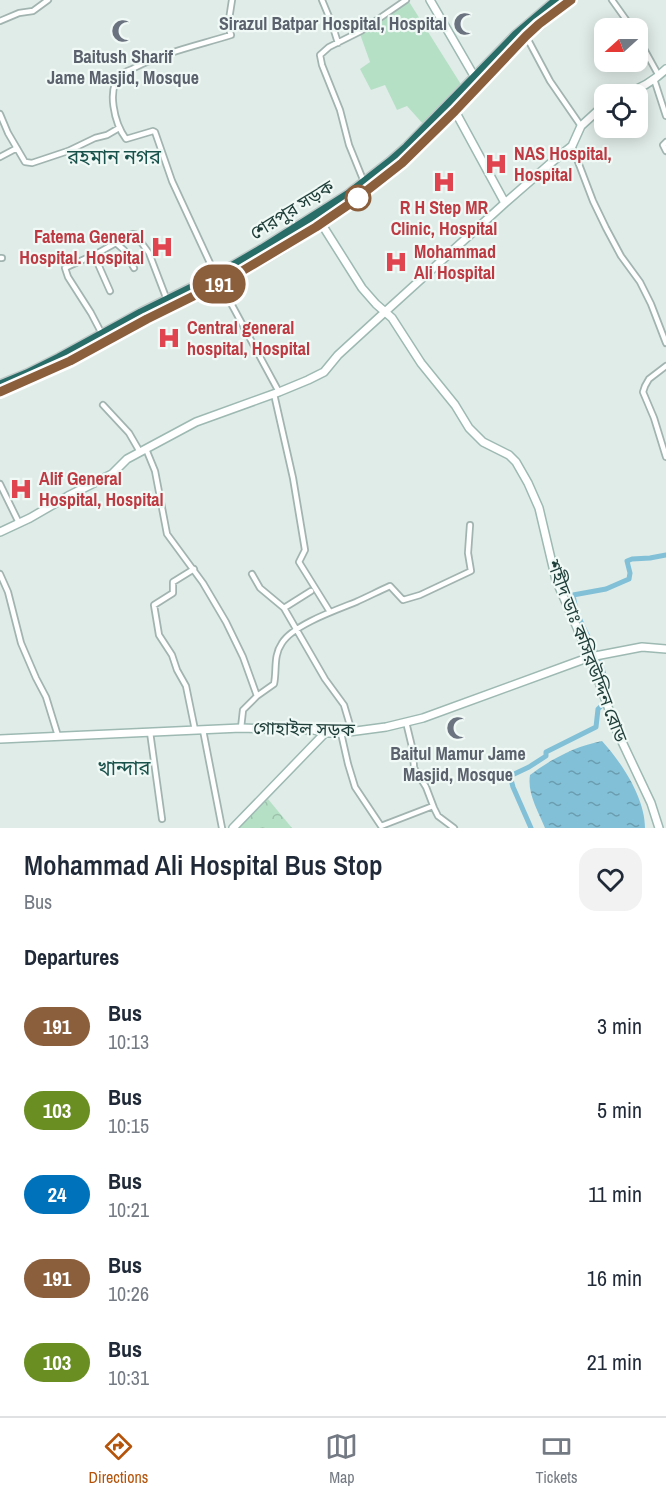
<!DOCTYPE html>
<meta charset="utf-8">
<style>
:root{--surface:#fff;--page:#f2f2f3;--text:#1f2937;--muted:#747a83;--line:#e0e1e3;--accent:#b45309}
body{margin:0;font-family:"Archivo Narrow","Noto Sans Bengali",sans-serif;background:var(--page);color:var(--text);height:100vh;display:flex;flex-direction:column;font-size:22px;white-space:nowrap}
*{box-sizing:border-box;margin:0}
p{font-size:20px;color:var(--muted)}
.icon{flex:none;width:33px;height:33px;fill:none;stroke:currentColor;stroke-width:2;stroke-linecap:round;stroke-linejoin:round}
.map{position:relative;height:828px;overflow:hidden}
.side{display:flex;flex-direction:column;background:var(--surface);flex:1}
.side>*{flex:none}
.badge{padding:0 12px;border-radius:20px;font-size:21px;line-height:39px}
.needle{width:39px;rotate:249deg}
.tools{position:absolute;left:594px;top:18px;display:grid;gap:12px}
.tools a{display:grid;place-items:center;width:54px;height:54px;border-radius:12px;background:var(--surface);box-shadow:0 3px 15px #0003;font-size:30px}
.map>.badge{position:absolute;translate:-50% -50%;box-shadow:0 0 0 3px #fff}
h2{padding:0 24px;font-size:22px;line-height:54px}
.round{display:grid;place-items:center;flex:none;width:63px;height:63px;border-radius:18px;background:var(--page)}
.overview{display:flex;align-items:center;justify-content:space-between;height:102px;padding:0 24px}
h1{font-size:28px;font-weight:600;line-height:45px}
ul{padding:0;list-style:none}
li{display:flex;align-items:center;gap:18px;height:84px;padding:0 24px}
li div{flex:1}
li b{display:block;font-size:22px}
li em{font-style:normal}
li .badge{min-width:66px;font-weight:700;text-align:center}
.dock{display:flex;justify-content:space-around;align-items:center;height:84px;border-top:2px solid var(--line);background:var(--surface);font-size:16px;color:var(--muted)}
.dock a{display:grid;justify-items:center;gap:3px}
.dock .current{color:var(--accent)}
.map>svg:first-child{display:block}
</style>
<div class="map">
<svg width="666" height="828" viewBox="0 0 666 828">
<defs>
<pattern id="park-crowns" width="20" height="18" patternUnits="userSpaceOnUse" patternTransform="scale(1.5)"><rect width="20" height="18" fill="#b6e0c6"/><path d="M2 6a3 3 0 1 1 6 0M12 15a3 3 0 1 1 6 0" fill="none" stroke="#9cc1ab"/></pattern>
<pattern id="water-ripples" width="26" height="14" patternUnits="userSpaceOnUse" patternTransform="scale(1.5)"><rect width="26" height="14" fill="#82c0d7"/><path d="M2 4q2-2 4 0t4 0M15 11q2-2 4 0t4 0" fill="none" stroke="#6a9daf"/></pattern>
</defs>
<rect width="100%" height="100%" fill="#e0ece8"/>
<!-- park -->
<path fill="url(#park-crowns)" d="M268,799l24,29h-53z"/>
<!-- pitch -->
<path fill="#b6e0c6" d="M408,0l54,86 -38,39 -17,-19 -10,4 -12,-25 -14,5 -11,-21 10,-7 -10,-28z"/>
<!-- water -->
<path fill="url(#water-ripples)" d="M602,741c20,22 43,57 43,87h-100c-7,-17 -18,-35 -15,-53 21,-16 46,-29 72,-34z"/>
<g fill="none" stroke-linecap="round" stroke-linejoin="round">
<!-- canal -->
<path stroke="#82c0d7" stroke-width="5" d="M531,828l-18,-41 -3,-11 19,-9 17,-11v-4l50,-25 2,-18 11,-10c-2,-16 -6,-31 -13,-46 -9,-20 -20,-35 -23,-58l33,-6 23,-10 1,-6 -3,-12 5,-2 18,-1 16,-3"/>
<!-- street casing -->
<g stroke="#a2b4b0" stroke-width="8">
<path id="street" d="M322,0l10,24 6,19
M612,0l20,28
M0,21l19,-8 14,-2 15,-11
M526,36l24,45 31,45
M638,38l21,38
M654,79l12,37
M0,114l8,19 17,29 7,1 36,-12 27,-13 12,-3 12,-7
M666,142l-3,3 3,6
M572,146l21,55 13,27 15,28 19,26 11,22 15,39
M0,157l17,-9
M364,182l-15,-37 -9,-35 -18,-45 -2,-10 9,-8 32,-16 45,-31
M116,243l8,7 10,18
M94,255l16,36
M0,258h2
M216,276l-44,-95 -17,-49 -2,-1 -27,8c-11,-15 -21,-51 -4,-65 3,-3 9,-4 12,-6 31,-16 65,-23 97,-33l-3,-9 4,-26
M220,283l59,109
M102,334l-11,-21 -23,-36 -3,-9 4,-2 27,-12 36,-20h3l14,19 18,47
M666,366l-17,13 -4,7 -2,6 11,26 12,39
M274,394l19,84 12,72 -6,12 31,50
M103,405l26,28 11,19
M146,449l9,22 12,63 36,49 23,39 17,35 14,39 -14,14 -2,18
M0,484l19,39
M194,569l-21,13v11l-19,12 5,30 13,20 5,15 9,16 9,44
M0,574l8,18 13,51 15,35 10,19 12,39
M252,574l8,14 24,20 41,71 19,26 8,27
M284,608l27,-17
M257,696l17,-12c3,-14 -1,-28 8,-41 11,-18 54,-33 74,-41 11,-5 23,-11 34,-16l13,14 17,-5 51,-24 -3,-18 2,-28
M406,722l7,29 1,17 12,19 8,21 4,8 16,12
M203,730l19,98
M150,732l12,87
M341,733l7,31 7,23 26,39 52,-20"/>
</g>
<!-- secondary casing -->
<g stroke="#9db9b2" stroke-width="10">
<path id="secondary" d="M430,0l47,81
M624,94c16,-5 30,-13 42,-25
M455,111l50,92
M321,223l41,65 14,16 16,14 29,45 34,42 14,23 14,14 26,13 7,7 12,21 11,25 17,72 34,77 26,72 35,74 8,25
M0,532l30,-14 38,-22 44,-22 15,-15 69,-37 83,-30 29,-12 16,-8 14,-17 48,-44 119,-108 47,-41 20,-16 9,-20 23,-21
M0,739l241,-11 73,2 11,3h16l45,-6 37,-9 167,-61 52,-10 24,2
M233,828l92,-95"/>
</g>
<!-- highway casing -->
<g stroke="#c0c9c8" stroke-width="12">
<path id="highway" d="M0,385l27,-11 32,-16 82,-45 73,-36 48,-28 87,-55 41,-32 17,-15 109,-112 41,-35
M0,392c51,-20 98,-48 146,-73 28,-15 58,-26 86,-42 59,-32 118,-69 169,-113 60,-52 105,-118 170,-164"/>
</g>
<!-- street -->
<use href="#street" stroke="#fff" stroke-width="4.5"/>
<!-- secondary -->
<use href="#secondary" stroke="#fff" stroke-width="7"/>
<!-- highway -->
<use href="#highway" stroke="#286d67" stroke-width="9"/>
</g>
<g fill="none" stroke-linecap="round" stroke-linejoin="round">
<!-- line casing -->
<g stroke="#fff" stroke-width="14">
<path id="line" d="M0,392l70,-31 77,-42 85,-42 84,-50 35,-24 51,-40 53,-52 71,-75 13,-12 32,-24"/>
</g>
<!-- line -->
<use href="#line" stroke="#8b5e3c" stroke-width="9"/>
</g>
<!-- icons -->
<defs>
<g id="mosque-bare" transform="scale(1.8)"><path d="M3.5-4.9A6 6 0 1 0 3.5 4.9A5 5 0 1 1 3.5-4.9Z" fill="#6b7280" stroke="#f0f9f5" stroke-width="2.5" paint-order="stroke"/></g>
<g id="hospital-bare" transform="scale(1.8)"><path d="M-5-5h3v3.5h4V-5h3V5h-3V1.5h-4V5h-3Z" fill="#e0444e" stroke="#f0f9f5" stroke-width="2.5" paint-order="stroke"/></g>
</defs>
<g fill-rule="evenodd">
<use href="#mosque-bare" x="465" y="24"/>
<use href="#mosque-bare" x="123" y="31"/>
<use href="#hospital-bare" x="496" y="164"/>
<use href="#hospital-bare" x="444" y="182"/>
<use href="#hospital-bare" x="162" y="247"/>
<use href="#hospital-bare" x="396" y="262"/>
<use href="#hospital-bare" x="169" y="338"/>
<use href="#hospital-bare" x="21" y="489"/>
<use href="#mosque-bare" x="458" y="728"/>
</g>
<!-- markers -->
<circle fill="#fff" stroke="#8b5e3c" stroke-width="3" cx="358" cy="198" r="12"/>
<g text-anchor="middle" stroke-width="4.5" stroke-linejoin="round" paint-order="stroke">
<!-- worship labels -->
<g font-size="18" font-weight="bold" fill="#5b616d" stroke="#f0f9f5">
<text x="447" y="30" text-anchor="end">Sirazul Batpar Hospital, Hospital</text>
<text x="123" y="63">Baitush Sharif<tspan x="123" dy="21">Jame Masjid, Mosque</tspan></text>
<text x="458" y="760">Baitul Mamur Jame<tspan x="458" dy="21">Masjid, Mosque</tspan></text>
</g>
<!-- health labels -->
<g font-size="18" font-weight="bold" fill="#be3a42" stroke="#f0f9f5" text-anchor="start">
<text x="514" y="160">NAS Hospital,<tspan x="514" dy="21">Hospital</tspan></text>
<text x="444" y="214" text-anchor="middle">R H Step MR<tspan x="444" dy="21">Clinic, Hospital</tspan></text>
<text x="144" y="243" text-anchor="end">Fatema General<tspan x="144" dy="21">Hospital. Hospital</tspan></text>
<text x="414" y="258">Mohammad<tspan x="414" dy="21">Ali Hospital</tspan></text>
<text x="187" y="334">Central general<tspan x="187" dy="21">hospital, Hospital</tspan></text>
<text x="39" y="485">Alif General<tspan x="39" dy="21">Hospital, Hospital</tspan></text>
</g>
<!-- street labels -->
<g font-size="18" fill="#1f3e39" stroke="#f0f9f5">
<text transform="translate(292 210) rotate(-32)" y="6">শেরপুর সড়ক</text>
<text transform="translate(587 651) rotate(69)" y="6">শহীদ ডাঃ কসিরউদ্দিন রোড</text>
<text transform="translate(304 729) rotate(1)" y="6">গোহাইল সড়ক</text>
</g>
<!-- neighbourhood labels -->
<g font-size="20" fill="#19524b" stroke="#f0f9f5">
<text x="114" y="164">রহমান নগর</text>
<text x="124" y="775">খান্দার</text>
</g>
</g>
</svg>
<div class="tools">
<a><svg class="needle" viewBox="-14 -14 28 28"><path d="M0-13l5 13h-10z" fill="#e53935"/><path d="M0 13l5-13h-10z" fill="#747a83"/></svg></a>
<a><svg class="icon" aria-label="locate" viewBox="0 0 24 24"><circle cx="12" cy="12" r="6"/><path d="M12 2v4M12 18v4M2 12h4M18 12h4"/></svg></a>
</div>
<b class="badge" style="left:219px;top:284px;background:#8b5e3c;color:#fff">191</b>
</div>
<section class="side">
<div class="overview"><div><h1>Mohammad Ali Hospital Bus Stop</h1><p>Bus</p></div><a class="round"><svg class="icon" aria-label="heart" viewBox="0 0 24 24"><path d="M12 20l-8-8c-3-5 5-10 8-4 3-6 11-1 8 4z"/></svg></a></div>
<h2>Departures</h2>
<ul>
<li><span class="badge" style="background:#8b5e3c;color:#fff">191</span><div><b>Bus</b><p>10:13</p></div><em>3 min</em></li>
<li><span class="badge" style="background:#6b8e23;color:#fff">103</span><div><b>Bus</b><p>10:15</p></div><em>5 min</em></li>
<li><span class="badge" style="background:#0072bc;color:#fff">24</span><div><b>Bus</b><p>10:21</p></div><em>11 min</em></li>
<li><span class="badge" style="background:#8b5e3c;color:#fff">191</span><div><b>Bus</b><p>10:26</p></div><em>16 min</em></li>
<li><span class="badge" style="background:#6b8e23;color:#fff">103</span><div><b>Bus</b><p>10:31</p></div><em>21 min</em></li>
</ul>
</section>
<nav class="dock">
<a class="current"><svg class="icon" aria-label="directions" viewBox="0 0 24 24"><path d="M12 3l9 9-9 9-9-9zM9 14v-3h6M13 9l2 2-2 2"/></svg>Directions</a>
<a><svg class="icon" aria-label="map" viewBox="0 0 24 24"><path d="M3 6l6-2 6 2 6-2v14l-6 2-6-2-6 2zM9 4v14M15 6v14"/></svg>Map</a>
<a><svg class="icon" aria-label="tickets" viewBox="0 0 24 24"><path d="M3 7h18v10H3zM15 7v10"/></svg>Tickets</a>
</nav>
